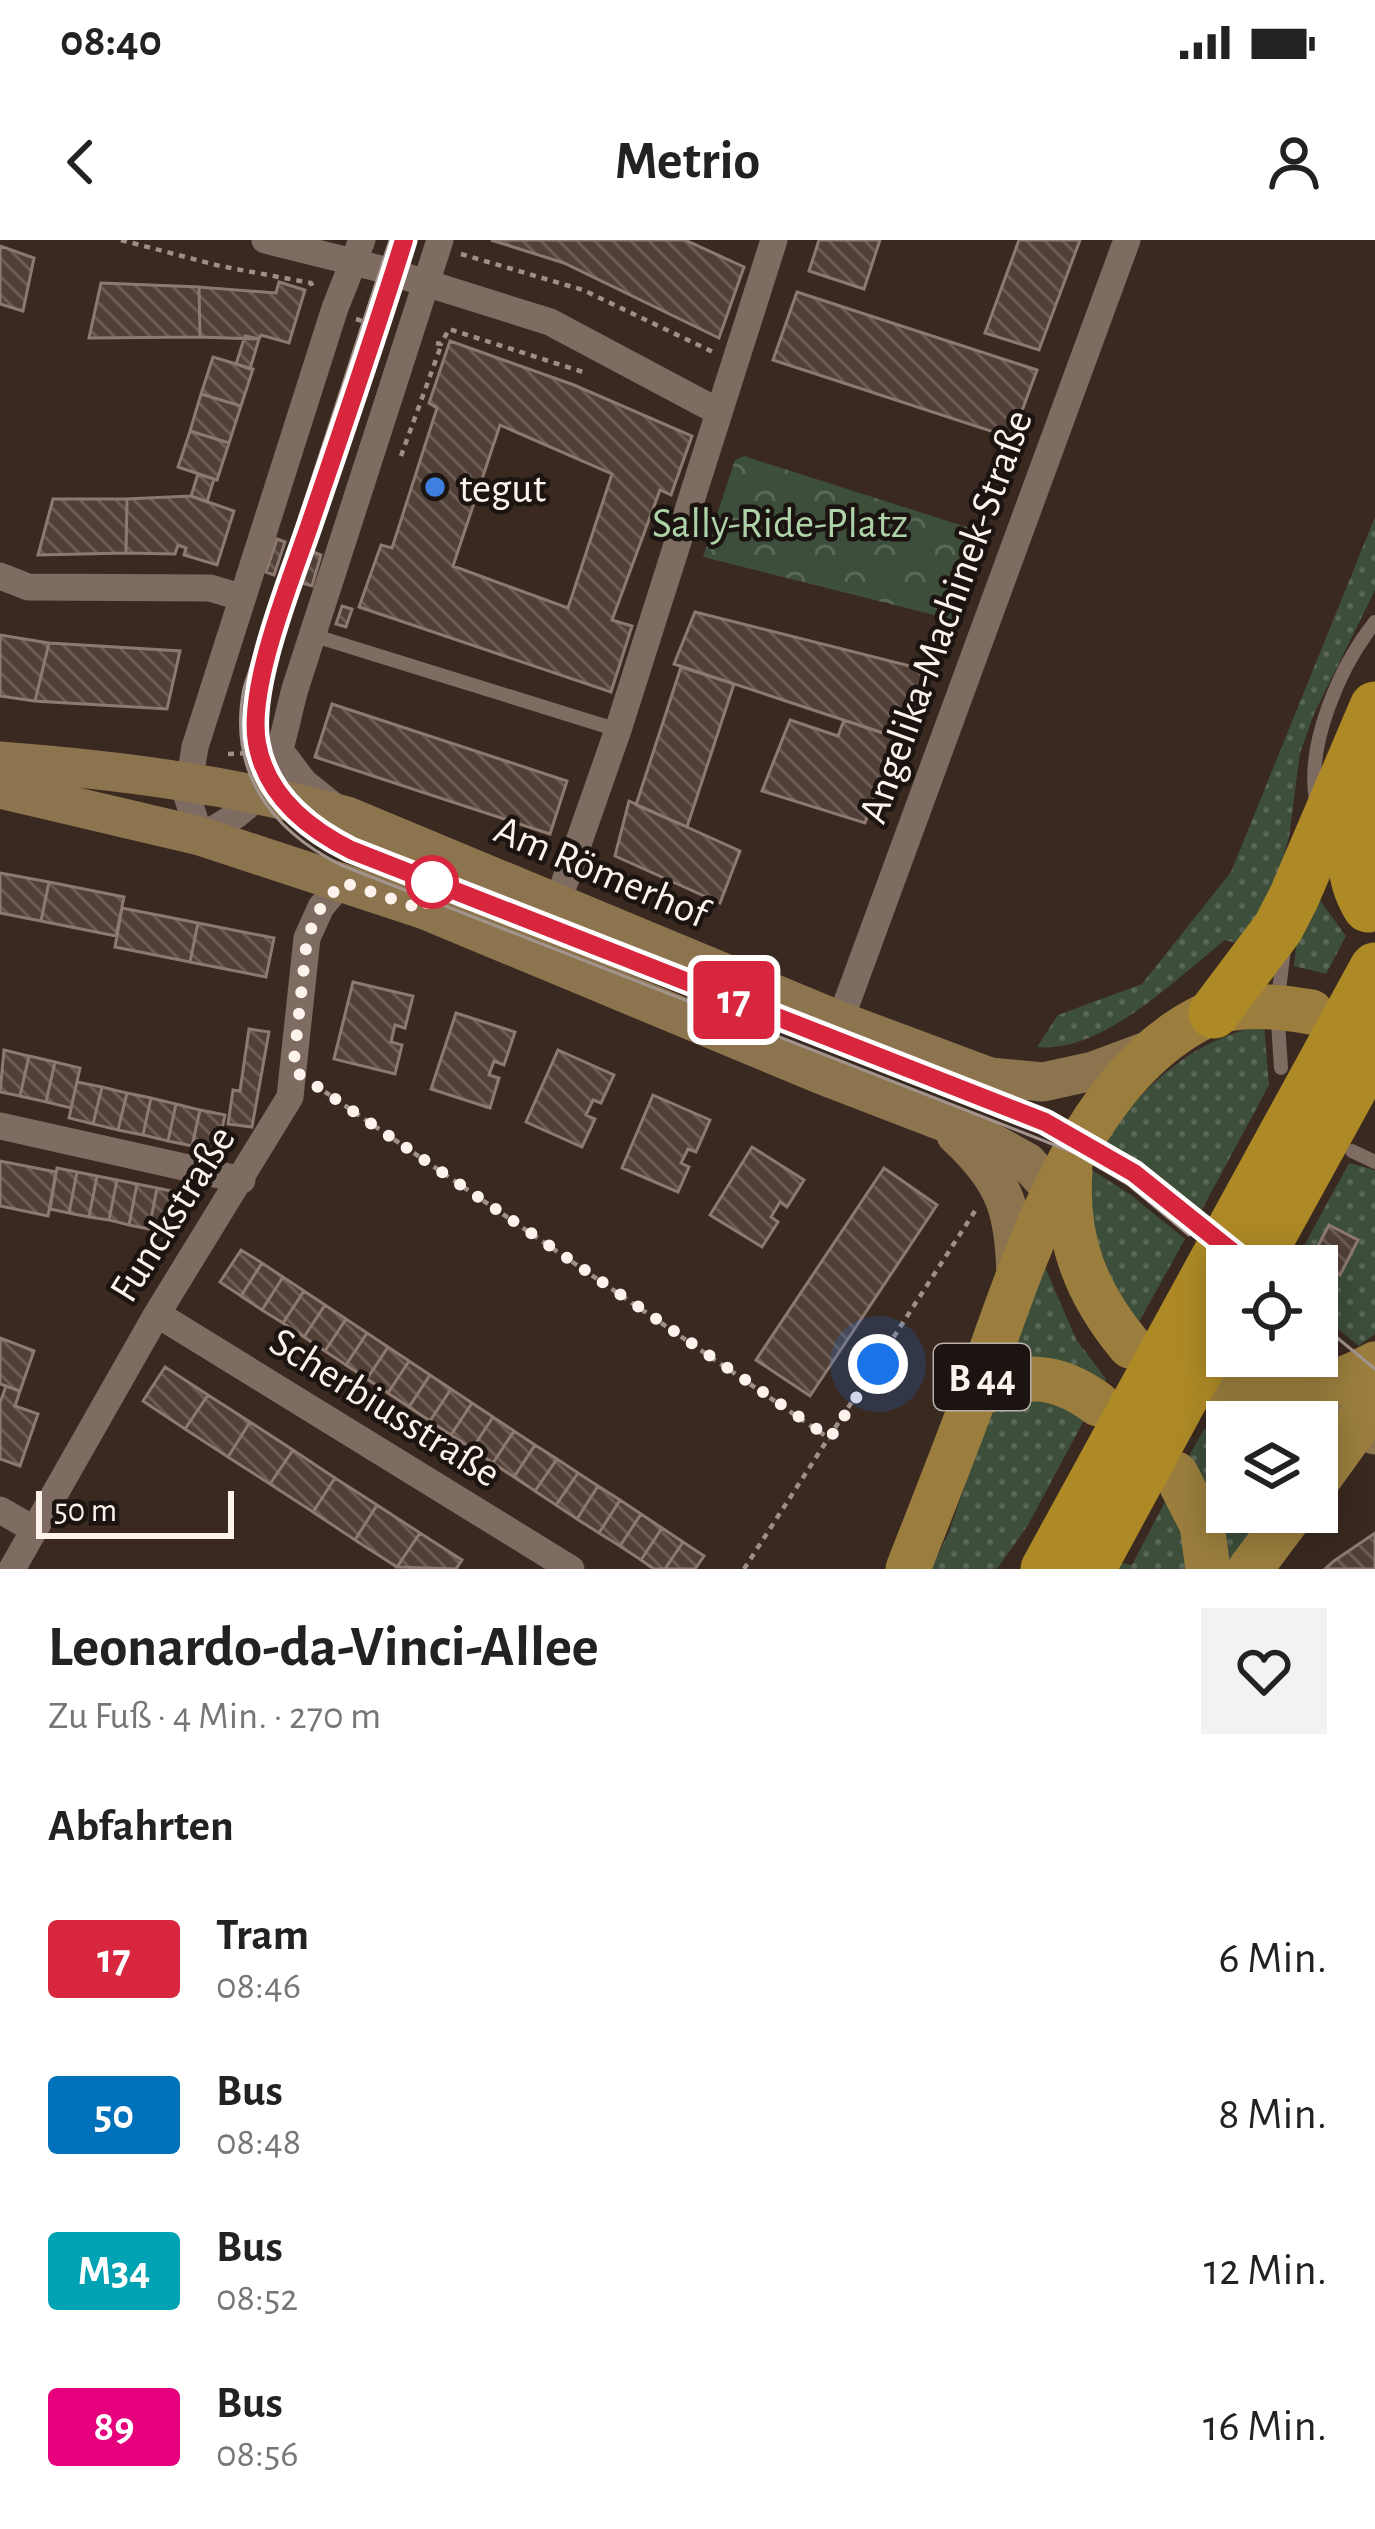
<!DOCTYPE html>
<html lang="de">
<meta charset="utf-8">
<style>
:root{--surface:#fff;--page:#f2f2f2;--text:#222;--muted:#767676}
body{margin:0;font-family:"Alegreya Sans",sans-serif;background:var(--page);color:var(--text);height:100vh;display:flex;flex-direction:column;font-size:45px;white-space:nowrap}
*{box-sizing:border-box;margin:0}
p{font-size:39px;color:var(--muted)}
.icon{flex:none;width:66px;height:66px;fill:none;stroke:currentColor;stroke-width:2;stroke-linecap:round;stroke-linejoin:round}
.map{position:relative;height:1329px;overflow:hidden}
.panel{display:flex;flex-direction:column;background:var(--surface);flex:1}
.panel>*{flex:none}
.badge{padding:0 24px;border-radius:9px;font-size:42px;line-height:78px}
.controls{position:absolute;left:1206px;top:1005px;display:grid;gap:24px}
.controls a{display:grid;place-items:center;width:132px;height:132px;border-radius:0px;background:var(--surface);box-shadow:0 6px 30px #0003;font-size:60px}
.scale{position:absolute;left:36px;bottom:30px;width:198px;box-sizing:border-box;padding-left:12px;border:6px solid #fef2ed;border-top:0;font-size:33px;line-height:42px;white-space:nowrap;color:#fef2ed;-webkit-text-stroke:9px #1b1410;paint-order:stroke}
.you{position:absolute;width:60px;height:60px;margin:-30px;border:9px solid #fff;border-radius:50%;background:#1a73e8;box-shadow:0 0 0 18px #1a73e833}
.map>.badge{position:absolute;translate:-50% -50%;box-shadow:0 0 0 6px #fff}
h2{padding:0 48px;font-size:45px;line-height:108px}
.round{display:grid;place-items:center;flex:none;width:126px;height:126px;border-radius:0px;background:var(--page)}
.headline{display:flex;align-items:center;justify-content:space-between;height:204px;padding:0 48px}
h1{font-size:57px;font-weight:600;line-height:90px}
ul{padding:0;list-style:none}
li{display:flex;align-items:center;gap:36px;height:156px;padding:0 48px}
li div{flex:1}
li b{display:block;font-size:45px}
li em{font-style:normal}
li .badge{min-width:132px;font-weight:700;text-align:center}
.status{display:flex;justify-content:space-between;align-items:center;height:84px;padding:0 60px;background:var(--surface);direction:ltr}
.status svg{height:33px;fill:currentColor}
header{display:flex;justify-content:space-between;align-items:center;height:156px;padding:0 48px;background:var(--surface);font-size:54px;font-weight:600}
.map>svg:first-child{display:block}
</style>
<div class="status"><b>08:40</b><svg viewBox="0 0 49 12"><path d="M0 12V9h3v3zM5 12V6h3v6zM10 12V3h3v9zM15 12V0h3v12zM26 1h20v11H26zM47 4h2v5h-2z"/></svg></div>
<header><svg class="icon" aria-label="back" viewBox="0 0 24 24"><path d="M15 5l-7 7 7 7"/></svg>Metrio<svg class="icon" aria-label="person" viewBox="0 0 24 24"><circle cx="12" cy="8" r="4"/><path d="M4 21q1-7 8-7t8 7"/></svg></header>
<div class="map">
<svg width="1375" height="1329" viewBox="0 0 1375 1329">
<defs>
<pattern id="grass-dots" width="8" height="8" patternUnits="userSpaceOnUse" patternTransform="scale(3)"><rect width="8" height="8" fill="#3d4e3a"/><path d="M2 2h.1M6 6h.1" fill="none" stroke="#5a6857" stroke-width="1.8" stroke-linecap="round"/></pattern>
<pattern id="park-crowns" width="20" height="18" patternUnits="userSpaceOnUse" patternTransform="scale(3)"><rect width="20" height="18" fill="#3d4e3a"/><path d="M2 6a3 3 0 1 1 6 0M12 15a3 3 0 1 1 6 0" fill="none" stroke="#5a6857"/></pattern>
<pattern id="building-back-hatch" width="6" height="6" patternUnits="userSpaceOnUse" patternTransform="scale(3)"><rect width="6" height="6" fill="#514037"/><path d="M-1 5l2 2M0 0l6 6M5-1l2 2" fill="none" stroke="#6b5c54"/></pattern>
</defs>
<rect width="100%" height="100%" fill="#392920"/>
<!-- grass -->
<path fill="url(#grass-dots)" d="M1375,277v73l-61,124 -14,39 -11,84 -16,59 -37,47 -11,-3c-48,38 -123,114 -188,107l21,-32 84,-31 89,-112z
M1319,659l27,37 -20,38 -32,-8 3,-29z
M1264,785l5,60 -70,130 -98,-70c43,-60 89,-105 163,-120z
M1349,923l26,7v164l-16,12 -42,-34v-46h-24z
M1092,930l39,25 54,44 -46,83c-39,-50 -54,-87 -47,-152z
M1041,1018l35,81 30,40 -6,11 -100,-23z
M1317,1107l16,13c-33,11 -63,15 -97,11l9,-15h72z
M1003,1155l87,14 -62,116 -31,44h-66l18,-37 42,-126z
M1204,1189l23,4v79h40l-41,57 -42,-104z
M1168,1256l31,73h-80l3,-6 10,2z"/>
<!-- park -->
<path fill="url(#park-crowns)" d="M744,216l235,75 5,11 -30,78 -251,-63 32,-97z"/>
<!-- building -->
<path fill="url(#building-back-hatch)" stroke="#8d796f" stroke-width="3" fill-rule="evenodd" d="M491,0h194l59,27 -25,71 -155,-75z
M819,0h61l-16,49 -55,-18z
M1019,0h61l-41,110 -54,-17z
M0,6l34,12 -11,53 -23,-7z
M279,42l26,8 -16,53 -28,-8 -2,4 -59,-2 -1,-50 77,6z
M101,43l98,4 1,50 -111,1z
M797,52l240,78 -25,68 -239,-78z
M245,96l14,3 -9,30 -14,-5z
M450,101l124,44 118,51 -21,59 -11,-5 -48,130 20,6 -21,66 -252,-85 22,-62 11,3 45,-140 -8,-5zM500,185l112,49 -44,134 -115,-42z
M213,117l40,12 -12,37 -40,-12z
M201,154l40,12 -12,37 -39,-12z
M190,191l39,12 -12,37 -39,-13z
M198,234l16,5 -7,23 -16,-6z
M191,256l43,15 -17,54 -33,-10 2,-7 -8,-3 -3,9 -49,-1 1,-54z
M53,259h74l-1,54 -88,2z
M277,299l8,3 -11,33 -8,-3z
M313,312l8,3 -9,31 -10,-3z
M342,366l10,3 -6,18 -10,-3z
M695,372l231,58 -4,11 3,2 -21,57 -230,-76z
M0,395l49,8 -14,58 -35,-5z
M49,403l131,8 -13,58 -132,-8z
M681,427l53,17 -47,143 -51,-22z
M332,464l235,77 -17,53 -235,-77z
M790,480l48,16 6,-16 52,17 -31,86 -103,-32z
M629,561l111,50 -20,52 -105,-47z
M0,633l49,9 -8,39 -41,-8z
M49,642l75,15 -8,39 -75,-15z
M122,668l76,15 -8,39 -75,-15z
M198,683l76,15 -8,39 -76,-15z
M353,742l60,14 -8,32 -10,-3 -4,17 11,3 -7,29 -61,-15z
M456,773l59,19 -11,33 -10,-4 -5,14 10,3 -9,30 -59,-19z
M249,789l20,3 -17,95 -24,-3 5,-34 7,1z
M4,810l25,6 -9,40 -20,-4z
M558,810l56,25 -13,28 -8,-3 -7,15 9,4 -13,28 -56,-25z
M29,816l26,6 -9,40 -26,-6z
M55,822l25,6 -9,40 -25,-6z
M77,842l25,5 -9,37 -24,-6z
M102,847l25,6 -9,37 -25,-6z
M127,853l24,5 -8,37 -25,-5z
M653,855l57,25 -14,32 -8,-3 -7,14 8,4 -11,25 -56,-24z
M151,858l25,6 -8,37 -25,-6z
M176,864l24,6 -8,36 -24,-5z
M200,870l25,5 -8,37 -25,-6z
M752,907l52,33 -17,27 -7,-5 -9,15 7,5 -16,25 -52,-32z
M0,921l56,11 -8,44 -48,-10z
M57,928l20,4 -8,41 -19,-4z
M884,928l53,37 -127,191 -54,-36z
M77,932l20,4 -8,41 -20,-4z
M97,936l20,4 -8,40 -20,-3z
M117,940l20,4 -8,41 -20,-5z
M137,944l20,4 -8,41 -20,-4z
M157,948l19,4 -7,41 -20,-4z
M1329,985l29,15 -18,35 -29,-16z
M241,1010l21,13 -21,33 -21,-14z
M262,1023l21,14 -21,33 -21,-14z
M283,1037l21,14 -21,32 -21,-13z
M304,1051l21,14 -21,32 -21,-14z
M325,1065l21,14 -21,32 -21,-14z
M346,1079l21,14 -21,32 -21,-14z
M367,1093l21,14 -21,32 -21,-14z
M0,1098l34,13 -14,40 -20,-7z
M388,1107l21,14 -21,32 -21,-14z
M409,1121l21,14 -21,32 -21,-14z
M165,1127l43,28 -23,34 -42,-28z
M430,1135l21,14 -21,32 -21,-14z
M6,1146l14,5 -5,15 23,8 -18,52 -20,-7v-56z
M451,1149l21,14 -21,32 -21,-14z
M208,1155l42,27 -22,35 -43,-28z
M472,1163l21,14 -21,32 -21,-14z
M493,1177l21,14 -21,32 -21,-14z
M250,1182l43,28 -23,34 -42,-27z
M514,1191l21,14 -21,32 -21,-14z
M535,1205l22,14 -22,32 -21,-14z
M293,1210l42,28 -22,34 -43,-28z
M557,1219l21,14 -22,32 -21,-14z
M578,1233l20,13 -21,33 -21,-14z
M335,1238l42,27 -22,35 -42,-28z
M598,1246l22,14 -21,33 -22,-14z
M620,1260l21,14 -21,32 -21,-13z
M377,1265l43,28 -23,34 -42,-27z
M641,1274l21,14 -21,32 -21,-14z
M662,1288l21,14 -18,27h-11l-13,-9z
M420,1293l42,27 -6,9 -59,-2z
M1375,1293v36h-50l9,-8z
M683,1302l21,14 -9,13h-30z"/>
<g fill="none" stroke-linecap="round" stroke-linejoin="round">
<!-- path -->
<path stroke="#9e9089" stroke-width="4.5" stroke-dasharray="6 6" stroke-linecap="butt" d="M121,0l99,26 91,17 3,8
M461,14l122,36 130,62
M356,79l29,9
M436,103l5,1 8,-15 134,43
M401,216l41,-113
M228,514l25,-1
M315,845l515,354
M744,1329l231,-358"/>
<!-- lane -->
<path stroke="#7e6b61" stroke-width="14" d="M312,395l306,95
M1316,560c-10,-56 24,-134 59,-178
M1281,828l-4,-61 7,-58
M1352,911l23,11"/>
<!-- street -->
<path stroke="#7e6b61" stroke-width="27" d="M265,0l116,29 169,53 169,90
M362,0l-27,68 -140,439 -8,49 13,40c79,-37 75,-72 95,-147l145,-449
M0,336l28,11 182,1 30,9
M282,513l22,29 30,24
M557,664l61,-174 156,-490
M840,781l287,-781
M0,886l242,54
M157,1074l414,255
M0,1270l33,19
M12,1329l145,-255 133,-217 17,-159 14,-31 21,-25"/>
<!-- secondary -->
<path stroke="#8c744f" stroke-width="39" d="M0,521c118,9 233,24 347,55l493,205 150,56 53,5 50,-11 62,-23
M0,549l200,47 225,74 397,165 156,60 49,27 29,32 12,22
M956,895c50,46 59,77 60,144
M1273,1159l102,36"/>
<!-- primary -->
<path stroke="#9b7e3e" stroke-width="45" d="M1070,931c-5,69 16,122 60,175
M1221,1153c57,10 104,-2 154,-29
M975,1157c44,-26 82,-24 123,7
M1176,1234l26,51 6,44
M1317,1241l39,-54 19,-38
M908,1329c23,-59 47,-119 69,-179 45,-123 100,-311 226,-373 31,-15 75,-11 108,-5
M1250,1329l43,-57"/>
<!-- highway -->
<path stroke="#ae8a26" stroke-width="51" d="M1368,667c-25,-40 -14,-84 2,-125
M1214,773l64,-85 16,-31 81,-190
M1254,1026l121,-220
M1046,1329l329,-601
M1090,1329l137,-253"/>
<!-- tram -->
<path stroke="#a1948d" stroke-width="3" d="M390,0l-146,448c-16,82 25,141 97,177l734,288 54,32 60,50
M1317,1081l58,48"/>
</g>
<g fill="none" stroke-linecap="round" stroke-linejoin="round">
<!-- line casing -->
<g stroke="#fff" stroke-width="27">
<path id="line" d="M404,0c-29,94 -61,187 -93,281 -19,57 -64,164 -54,222 9,52 50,85 94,107l694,272 89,51 116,93"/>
</g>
<!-- line -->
<use href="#line" stroke="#d7263d" stroke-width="18"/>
<!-- walk -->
<path stroke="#fef2ed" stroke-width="12" stroke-dasharray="0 21.6" d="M432,642l-7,28 -83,-28 -21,25 -14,31 -14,132 537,368 48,-74"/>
</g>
<!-- markers -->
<circle fill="#3f7fe0" stroke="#1b1410" stroke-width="4.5" cx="435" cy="247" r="12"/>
<circle fill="#fff" stroke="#d7263d" stroke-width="6" cx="432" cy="642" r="24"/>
<g text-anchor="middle" stroke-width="9" stroke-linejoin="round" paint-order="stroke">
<!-- shield labels -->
<rect fill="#1b1410" stroke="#baafab" stroke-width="3" x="934" y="1104" width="96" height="66" rx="9"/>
<g font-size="39" font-weight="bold" fill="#fef2ed">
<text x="982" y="1151">B 44</text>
</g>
<!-- poi labels -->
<g font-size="42" fill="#fef2ed" stroke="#1b1410" text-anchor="start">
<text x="459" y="262">tegut</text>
</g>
<!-- park labels -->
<g font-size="42" fill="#aed3a8" stroke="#1b1410">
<text x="780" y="297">Sally-Ride-Platz</text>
</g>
<!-- street labels -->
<g font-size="42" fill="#fef2ed" stroke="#1b1410">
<text transform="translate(944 376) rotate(-70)" y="15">Angelika-Machinek-Straße</text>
<text transform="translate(602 630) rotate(23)" y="15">Am Römerhof</text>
<text transform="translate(171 973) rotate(-58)" y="15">Funckstraße</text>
<text transform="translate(386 1166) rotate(32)" y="15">Scherbiusstraße</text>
</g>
</g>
</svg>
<div class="controls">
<a><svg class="icon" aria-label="locate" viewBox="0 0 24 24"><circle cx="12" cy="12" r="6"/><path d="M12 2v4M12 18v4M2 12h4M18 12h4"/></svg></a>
<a><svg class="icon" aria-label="layers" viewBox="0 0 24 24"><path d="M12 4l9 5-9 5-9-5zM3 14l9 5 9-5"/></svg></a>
</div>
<div class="scale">50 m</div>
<div class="you" style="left:878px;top:1124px"></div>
<b class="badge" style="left:734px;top:760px;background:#d7263d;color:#fff">17</b>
</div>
<section class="panel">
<div class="headline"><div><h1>Leonardo-da-Vinci-Allee</h1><p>Zu Fuß · 4 Min. · 270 m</p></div><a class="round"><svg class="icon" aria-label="heart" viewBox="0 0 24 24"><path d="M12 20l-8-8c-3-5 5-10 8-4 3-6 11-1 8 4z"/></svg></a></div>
<h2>Abfahrten</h2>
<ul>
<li><span class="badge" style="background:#d7263d;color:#fff">17</span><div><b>Tram</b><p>08:46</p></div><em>6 Min.</em></li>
<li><span class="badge" style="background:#0072bc;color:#fff">50</span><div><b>Bus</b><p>08:48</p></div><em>8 Min.</em></li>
<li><span class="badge" style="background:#00a3b4;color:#fff">M34</span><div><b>Bus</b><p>08:52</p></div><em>12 Min.</em></li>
<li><span class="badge" style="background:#e6007e;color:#fff">89</span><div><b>Bus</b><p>08:56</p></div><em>16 Min.</em></li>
</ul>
</section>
